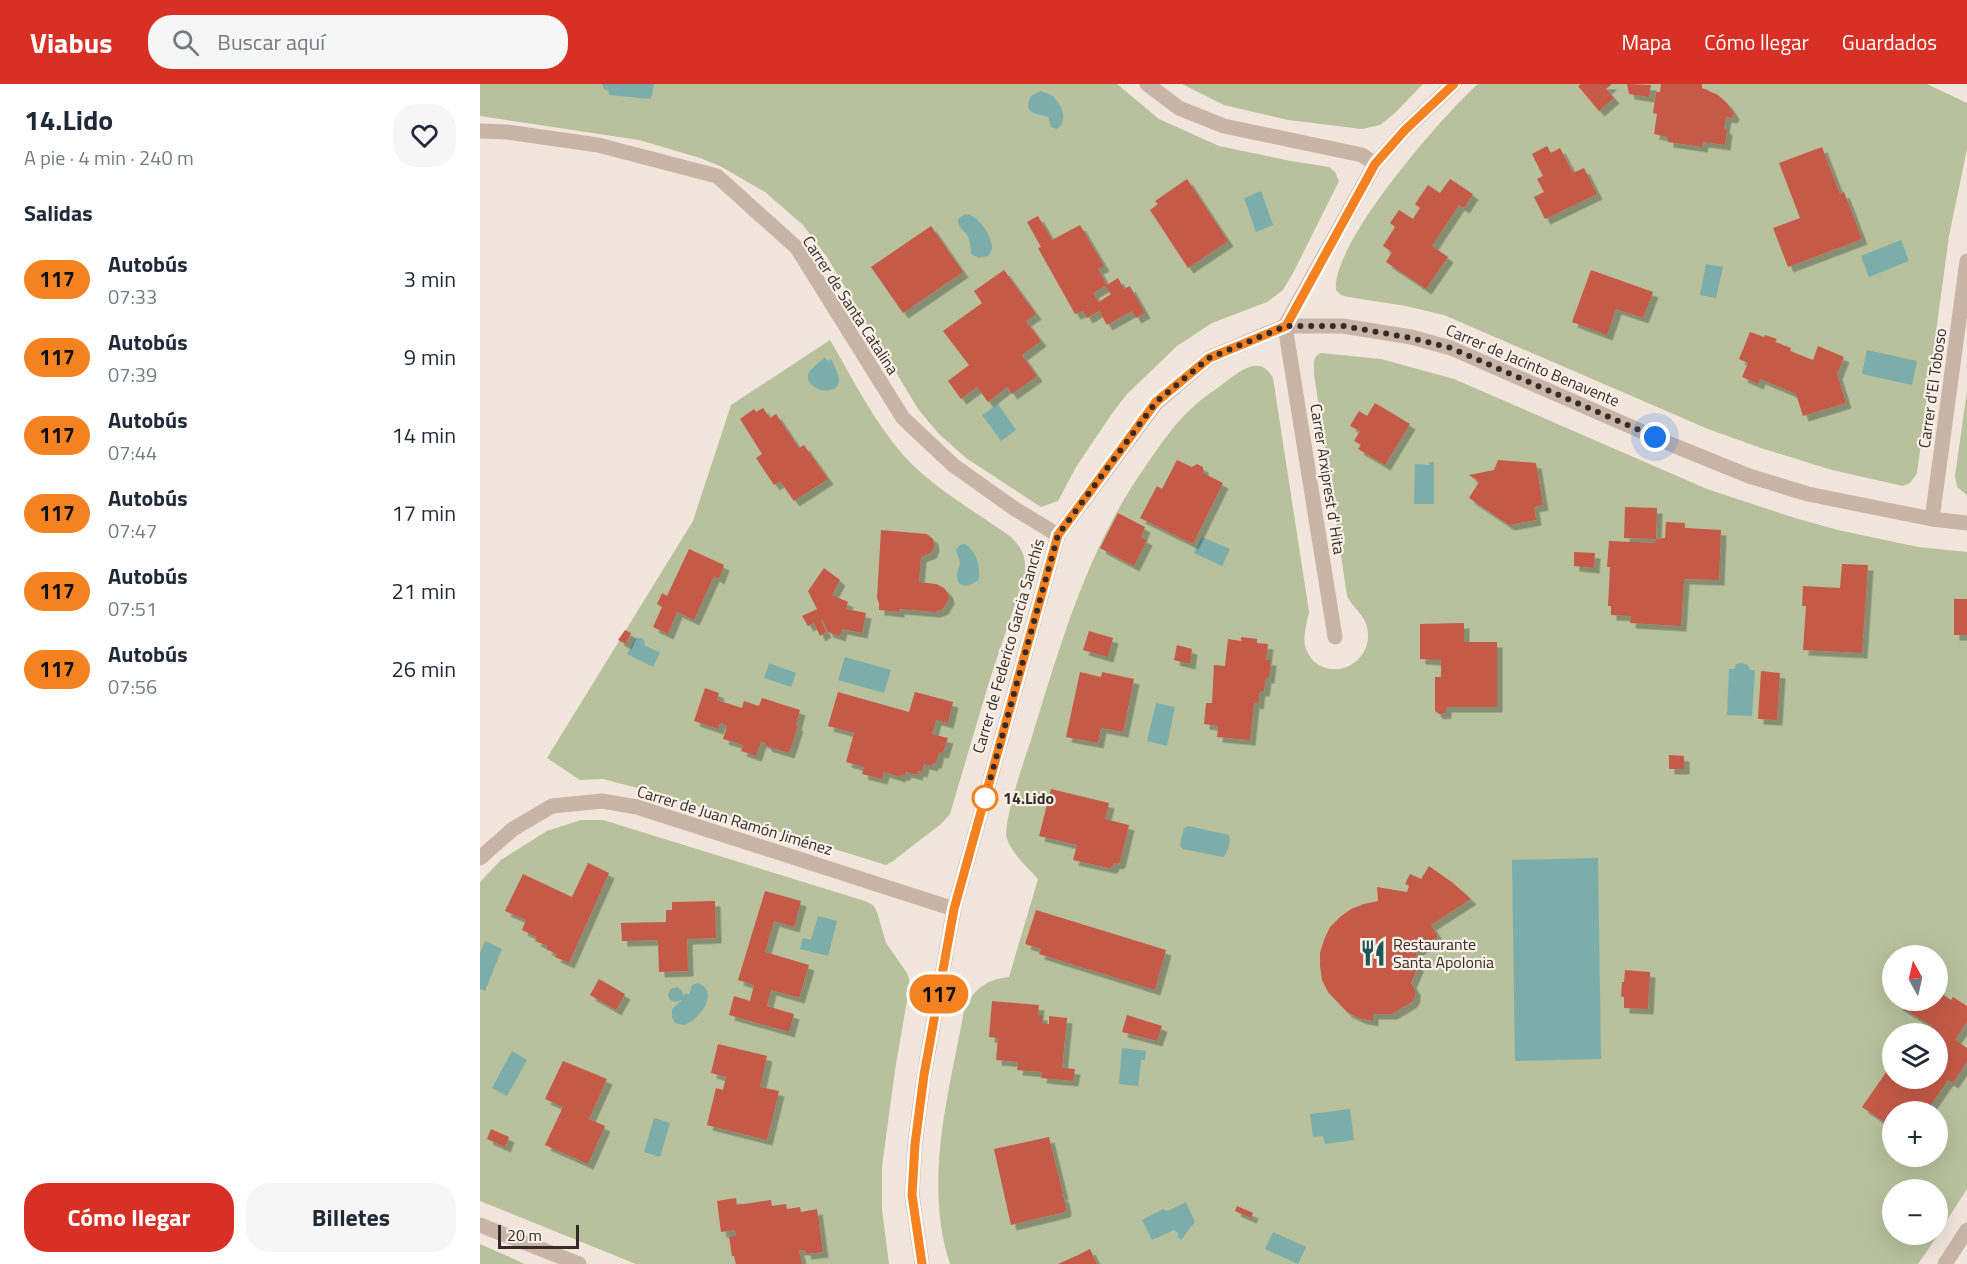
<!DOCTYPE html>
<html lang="es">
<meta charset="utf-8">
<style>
:root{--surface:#fff;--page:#f6f6f7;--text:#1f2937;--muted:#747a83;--accent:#d93025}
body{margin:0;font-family:"Titillium Web",sans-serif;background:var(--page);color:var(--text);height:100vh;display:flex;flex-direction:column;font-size:22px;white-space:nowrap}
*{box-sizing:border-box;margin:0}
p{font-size:20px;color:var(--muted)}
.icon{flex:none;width:33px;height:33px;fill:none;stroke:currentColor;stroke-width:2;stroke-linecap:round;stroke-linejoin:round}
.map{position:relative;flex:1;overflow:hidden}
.panel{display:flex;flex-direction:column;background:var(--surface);width:480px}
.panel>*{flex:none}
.badge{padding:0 12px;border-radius:20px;font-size:21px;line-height:39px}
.needle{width:39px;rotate:352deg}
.buttons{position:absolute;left:1402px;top:861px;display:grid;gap:12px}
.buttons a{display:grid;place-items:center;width:66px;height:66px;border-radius:50%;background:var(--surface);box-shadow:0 6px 24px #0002;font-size:30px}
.scale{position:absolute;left:18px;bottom:15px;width:81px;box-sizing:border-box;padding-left:6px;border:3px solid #362b28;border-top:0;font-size:16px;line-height:21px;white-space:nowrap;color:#362b28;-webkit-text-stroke:4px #f9f0e8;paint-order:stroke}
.you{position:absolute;width:30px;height:30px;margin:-15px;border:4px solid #fff;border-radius:50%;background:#1a73e8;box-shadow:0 0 0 9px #1a73e833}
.map>.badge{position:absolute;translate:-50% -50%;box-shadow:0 0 0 3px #fff}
h2{padding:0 24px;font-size:22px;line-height:54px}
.round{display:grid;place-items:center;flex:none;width:63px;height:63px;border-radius:24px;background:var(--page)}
.headline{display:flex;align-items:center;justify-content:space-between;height:102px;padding:0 24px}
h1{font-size:28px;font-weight:700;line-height:45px}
.primary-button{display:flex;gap:12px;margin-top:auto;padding:12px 24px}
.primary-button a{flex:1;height:69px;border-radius:24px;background:var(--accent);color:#fff;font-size:24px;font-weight:700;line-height:69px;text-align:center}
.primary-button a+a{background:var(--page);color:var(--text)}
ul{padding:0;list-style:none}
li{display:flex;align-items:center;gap:18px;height:78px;padding:0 24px}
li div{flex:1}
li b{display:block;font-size:22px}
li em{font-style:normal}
li .badge{min-width:66px;font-weight:700;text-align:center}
header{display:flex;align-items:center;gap:36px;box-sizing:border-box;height:84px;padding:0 30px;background:var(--accent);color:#fff}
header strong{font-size:28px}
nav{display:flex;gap:33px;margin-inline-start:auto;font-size:21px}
.search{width:420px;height:54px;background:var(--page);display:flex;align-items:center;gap:15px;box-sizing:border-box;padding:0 21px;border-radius:24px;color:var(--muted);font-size:22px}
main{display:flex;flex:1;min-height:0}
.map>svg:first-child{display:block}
</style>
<header>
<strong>Viabus</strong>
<div class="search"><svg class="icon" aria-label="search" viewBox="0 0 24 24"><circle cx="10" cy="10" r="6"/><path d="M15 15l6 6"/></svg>Buscar aquí</div>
<nav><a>Mapa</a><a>Cómo llegar</a><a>Guardados</a></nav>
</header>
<main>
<section class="panel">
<div class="headline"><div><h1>14.Lido</h1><p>A pie · 4 min · 240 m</p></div><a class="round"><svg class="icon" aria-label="heart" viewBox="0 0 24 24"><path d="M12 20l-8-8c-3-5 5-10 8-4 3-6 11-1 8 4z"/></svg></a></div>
<h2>Salidas</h2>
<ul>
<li><span class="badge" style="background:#f58220;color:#111">117</span><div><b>Autobús</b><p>07:33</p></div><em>3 min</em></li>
<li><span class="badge" style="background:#f58220;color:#111">117</span><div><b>Autobús</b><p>07:39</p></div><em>9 min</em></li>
<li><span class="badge" style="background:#f58220;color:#111">117</span><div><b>Autobús</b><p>07:44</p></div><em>14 min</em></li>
<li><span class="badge" style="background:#f58220;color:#111">117</span><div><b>Autobús</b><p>07:47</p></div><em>17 min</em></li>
<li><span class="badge" style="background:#f58220;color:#111">117</span><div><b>Autobús</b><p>07:51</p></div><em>21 min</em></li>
<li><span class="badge" style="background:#f58220;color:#111">117</span><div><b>Autobús</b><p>07:56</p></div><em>26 min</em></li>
</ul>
<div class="primary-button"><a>Cómo llegar</a><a>Billetes</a></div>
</section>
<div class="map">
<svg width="1487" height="1180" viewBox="0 0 1487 1180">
<defs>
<filter id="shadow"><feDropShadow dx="5.5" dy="5.5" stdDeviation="0" flood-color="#0004"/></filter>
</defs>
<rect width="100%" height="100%" fill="#f2e5dc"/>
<!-- green -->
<path fill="#b8c09c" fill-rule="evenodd" d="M0,0h637l42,35 60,27 72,15 38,6 6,5 4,9 -46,92 -10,17 -16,12 -55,21 -35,23 -50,48 -16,21 -35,52 -18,34 -17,6 -75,-49 -27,-24 -21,-25 -91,-152 -24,-32 -38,-33 -45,-26 -20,-8 -61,-18 -159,-24z
M702,0h241l-28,29 -15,12 -18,4 -74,-9 -64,-15z
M998,0h449l40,19v46l-18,87 -32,237 -7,10 -7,3 -71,-16 -71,-22 -53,-19 -264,-114 -38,-9 -58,-9 -7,-2 -5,-5c-5,-46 106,-174 142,-206z
M350,256c23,39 44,82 74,116 29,32 72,56 107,81 12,12 15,20 14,37l-36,108 -39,132 -9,10 -48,37 -7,4 -241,-75 -42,-11 -23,1 -33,-22 146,-237 38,-116z
M841,269l60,6 73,20 253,110 88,29 43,12 80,17 49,5v637l-29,45v-44h-45v44l45,1 -20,29h-968c-27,-82 -1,-171 14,-253 8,-21 23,-32 45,-34l29,-98c-11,-12 -25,-24 -31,-40 -5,-14 17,-79 23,-96 30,-97 57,-195 117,-279 14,-20 27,-40 45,-56 11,-11 25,-19 36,-28 16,-12 33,-24 45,-2l36,234c-2,11 -7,26 -3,37 15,38 70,18 61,-22 -3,-13 -15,-20 -20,-31l-33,-222c0,-9 -2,-18 7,-21zM1413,872h45v44h-45zM1413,950h45v44h-45zM1413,1028h45v44h-45z
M1487,307v104l-10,-8 -2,-11z
M101,736h22l262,81 8,4 4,7 9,31 21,30 3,10 -15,87 -13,97v42l7,55h-253l-156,-63v-319l21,-22 46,-29z
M0,1160l45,20h-45z"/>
<!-- water -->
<path fill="#7baeab" d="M122,0h52l-3,15 -42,-4v-4l-5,-2z
M561,7c3,2 7,2 10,4 11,8 18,26 6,34l-6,-2 -3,-10c-11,-4 -26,-2 -17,-21z
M781,107l12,34 -17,7 -12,-34z
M485,130c12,0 27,21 27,33 0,4 -2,6 -4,9l-9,2 -8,-4c0,-5 -1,-13 -3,-17 -4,-8 -10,-8 -10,-18z
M1421,156l8,21 -40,16 -8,-21z
M1226,180l17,3 -7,31 -16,-3z
M1387,266l50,11 -5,24 -50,-11z
M344,274l5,3 2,-2c3,6 9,17 8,23 -4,17 -40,6 -29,-11 3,-4 10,-9 14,-13z
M518,320l18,26 -15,11 -19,-26z
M949,378h5v42h-20l1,-40 14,1z
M722,453l28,12 -8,17 -28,-13z
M485,460c12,8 15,22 14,35 -8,8 -22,11 -22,-4 0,-4 2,-7 3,-11 0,-5 -3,-9 -4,-14l4,-5z
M156,554h6l3,4 -1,3 16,8 -7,14 -26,-13z
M365,573l46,13 -7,23 -46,-13z
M289,579l27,10 -5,14 -27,-9z
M1262,579l6,2 2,5h5l-3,46 -25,-1 2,-46h5l2,-5z
M676,619l19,4 -8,39 -20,-5z
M708,742l41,9c2,6 -1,18 -6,22l-40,-8 -3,-4 4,-17z
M1118,774l3,201 -86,2 -3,-201z
M338,832l19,5 -9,35 -28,-7 3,-11 8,2z
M5,857l17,8 -17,42 -5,-2v-36z
M218,899c23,9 1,37 -14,42l-9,-2 -3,-6v-8l10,-9 -7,2 -5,-2 -2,-5 2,-6 8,-2 4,4 2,6v-3h5l3,-9z
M642,964l24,3 -1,9h-4l-3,26 -19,-2z
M32,967l15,9 -20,36 -15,-8z
M870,1025l4,31 -29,4 -2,-8 -10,1 -3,-23z
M174,1034l16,5 -10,34 -16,-5z
M706,1118l9,20 -14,18 -4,-4 2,-2 -5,-4 -22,10 -10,-20 21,-11 5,2z
M793,1148l33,15 -8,17 -33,-15z"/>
<!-- building -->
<path fill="#c45a47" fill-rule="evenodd" filter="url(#shadow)" d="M1101,0h31l-6,5 8,9 -15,13 -21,-25z
M1147,0l24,1 -2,12 -20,-3z
M1181,0h41v4l16,7 9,8 7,11 -2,4 -6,-1 -2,11 3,2 -2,15 -22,-3 -1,5 -34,-5v-5l-14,-3 3,-20 -4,-1 3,-21h4z
M1067,62l4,7 9,-5 13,25 11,-5 13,26 -52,25 -11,-22 10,-5 -7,-13 6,-3 -11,-22z
M1342,63l18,47 4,-2 18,47 -74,28 -15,-39 27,-10 -21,-55z
M707,95l41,62 -40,27 -38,-58 8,-6 -3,-3z
M970,95l23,15 -9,14 -5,-3 -27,41 16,11 -22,32 -40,-27 6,-10 -9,-6 12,-19 -5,-4 9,-13 14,9 7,-11 -5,-4 13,-19 12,8z
M558,132l14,24 28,-15 24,41 -6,3 9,16 11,-7 6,11 6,-3 15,27 -9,5 -4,-7 -25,14 -8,-14 -12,7 -4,-7 -8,3 -37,-66 3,-1 -14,-25zM625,202l6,8 -12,8 -6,-9z
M451,142l32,46 -60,41 -32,-46z
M524,186l32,44 -10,7 15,20 -19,14 15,21 -25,18 -5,-7 -19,15 -11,-15 -16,12 -13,-18 21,-16 -26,-34 39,-28 -8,-12z
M1111,186l62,22 -10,26 -27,-9 -9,26 -35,-13z
M1270,248l14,5 1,-2 12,4 -2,3 16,6 -1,3 23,9 5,-14 26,11 -7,17 9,29 -43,13 -7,-22 -36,-15 -2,5 -16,-7 6,-14 -9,-4z
M895,319l35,21 -25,41 -27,-16 3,-4 -7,-4 6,-10 -10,-5 9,-15 8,5z
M283,324l7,10 6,-4 23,34 5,-3 24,34 -34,22 -14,-20 -6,4 -18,-27 6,-4 -22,-35 14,-10 2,3z
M697,376l15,7 5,-3 6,3v6l20,10 -30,61 -53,-26 17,-32 5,3z
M1018,376l38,3 7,42 -9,2 2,13 -27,5 -40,-27 10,-16 -10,-7 25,-5z
M1145,423l32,1 -1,31 -32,-1z
M638,429l27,14 -4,10 6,3 -13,26 -34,-18z
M1186,438l19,1v5l36,2 -2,50 -35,-1 -3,47 -51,-3 1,-7 -20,-1v-9h-3l2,-39h-3l2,-26 46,2 1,-4 9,-1z
M401,446l46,4 6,5 1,7 -3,7 -10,4 -2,25 17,2 8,4 4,5 1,6 -6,10 -8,3 -36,-3v3l-20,-2v-7l-2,-5z
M209,465l35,16 -5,14 -5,-3 -20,44 -17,-8 -9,22 -15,-7 9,-20 -5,-3 5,-11 5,3z
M1094,468l21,1 -1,15 -20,-2z
M1362,480l26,1 -6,88 -59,-3 3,-44h-4l1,-20 37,2z
M344,484l16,12 -8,15 16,7 -2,7 20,4 -4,20 -20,-4 -2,7 -12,-4 -6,-13 -1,1 5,12 -6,4 -6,-13 -6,3 -6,-10 15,-7 -9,-18z
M1474,515h13v36h-13z
M984,539v19h33v65h-51v6l-7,1 -4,-3v-34h6v-17l-21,-1v-35z
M145,546l6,3 -5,11 -8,-4z
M609,547l24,7 -5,19 -25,-7z
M761,553l16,2v4l11,1 -2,16h5l-2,18h-3l-2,13h-4l-2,13 -4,-1 -4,37 -33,-3 1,-11 -14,-2 2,-21h6l2,-38 11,1 3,-27 13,2z
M697,561l15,4 -2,15 -16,-4z
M1281,587l19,2 -3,47 -19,-1z
M600,588l21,5 1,-5 32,7 -11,53 -22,-4 -3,15 -32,-6z
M225,604l14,5 -2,7 25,8 2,-7 15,5 3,-8 38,12 -4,15 2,1 -9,27 -23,-7v-2l-5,-2 -5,14 -15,-5 2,-6 -20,-6 4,-13 -7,-3 -2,6 -24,-8z
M358,608l71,20 6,-20 38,10 -5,21 -12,-3 -4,14 16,4 -5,15 -4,-1 -3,11h-3l-1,3 -8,-2 -2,8 -4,-1 -1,4 -11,-3 -1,3h-4l-1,2 -16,-5 -2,7 -20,-5 2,-7 -18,-5 8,-29 -26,-7z
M1189,671l15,1v13h-15z
M571,705l58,14 -4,16 24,6 -9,37 -3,2 -3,-1 -1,4 -4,1 -36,-8 4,-15 -38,-9z
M108,779l21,10 -40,90 -14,-6 2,-3 -11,-5 2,-3 -13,-5 2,-4 -15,-7 4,-10 -21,-9 18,-37 49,23z
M949,782l24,17 18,16 -40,26 7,12 -22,14 2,16 -7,16 4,7v6l-3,6 -20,12h-19v7l-14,-3 -12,-6 -19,-20 -6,-12 -2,-14v-13l4,-13 6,-13 10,-10 11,-8 13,-5 14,-3 -1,-14 30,5 2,-6 -4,-2 5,-10 11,5z
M285,807l36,10 -7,26 -20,-6 -9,31 44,13 -10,33 -28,-8 -4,16 27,8 -5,18 -60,-17 5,-19 16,5 4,-16 -16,-5z
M235,817l1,37 -29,1 1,32 -29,1 -1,-32 -36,1 -1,-18 45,-1v-12h6v-8z
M556,826l130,40 -11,40 -116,-36 2,-5 -16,-5z
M1145,886l25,2 -2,37 -24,-1v-11l-3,-1 1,-14h2z
M119,895l26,15 -9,16 -26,-15z
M1458,907l13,9 2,-3 14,9v16l-12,18 12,8v14l-14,21 -5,-3 -22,32h-33v16l-31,-21 27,-39 4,2v8h45v-44h-11l5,-8 -35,-21 3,-5h38z
M512,917l47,4 -1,10h4v8l7,1v-8l18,2 -5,50 13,1 -2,12 -32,-3 1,-6 -25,-2 1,-8 -22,-2 2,-22 -9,-1z
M647,931l35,11 -5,15 -35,-9z
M238,960l49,12 -7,31 19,4 -12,49 -60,-15 9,-37 7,2 3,-13 -15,-4z
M83,977l44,18 -18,40 16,7 -17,38 -43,-19 18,-38 -18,-8z
M11,1045l18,8 -4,10 -18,-8z
M569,1053l14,57 -2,1 3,3 2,11 -1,3 -54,13 -17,-76z
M256,1114l1,7 34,-5 1,6 14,-2 1,5 13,-2 1,5 16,-3 6,43 -17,2 -1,-4h-6l3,14h-66l-2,-8h-2l-3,-19 7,-2 -1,-5 -14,2 -4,-31z
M757,1122l16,7 -2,5 -16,-7z
M610,1165l7,15h-39l18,-8z"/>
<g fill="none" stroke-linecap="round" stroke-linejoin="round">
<!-- street -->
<path stroke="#c9b4a8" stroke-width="15" d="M667,0l32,24 45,18 138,29 13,9
M0,47l27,1 91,13 119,31 80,72 106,170 50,47 62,44 43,26
M805,242h58l68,11 40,11 224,98 74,30 59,18 124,25 35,4
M805,242l50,311
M1452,435l35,-258
M0,774l33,-29 39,-23 50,-5 35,6 317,102
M0,1141l99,39
M442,1180l-10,-69 3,-51 9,-69 30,-166 104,-374 98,-132 53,-45 76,-32 90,-162 30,-34 49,-46
M1465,1180l22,-34"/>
</g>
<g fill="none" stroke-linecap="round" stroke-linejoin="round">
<!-- line casing -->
<g stroke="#fff" stroke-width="14">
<path id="line" d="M442,1180l-10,-69 3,-51 9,-69 30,-166 104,-374 98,-133 53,-44 77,-32 89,-162 30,-34 49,-46"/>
</g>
<!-- line -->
<use href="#line" stroke="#f58220" stroke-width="9"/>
<!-- walk -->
<path stroke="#362b28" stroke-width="6" stroke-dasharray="0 10.8" d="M505,714l73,-263 98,-133 53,-44 77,-32h57l68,12 40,10 204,89"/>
</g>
<!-- icons -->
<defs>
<g id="restaurant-bare" transform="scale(2.07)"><path d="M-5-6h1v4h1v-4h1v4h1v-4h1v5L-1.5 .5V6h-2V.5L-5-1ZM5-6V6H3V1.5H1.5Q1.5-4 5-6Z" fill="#1e5755" stroke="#f9f0e8" stroke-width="2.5" paint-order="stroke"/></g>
</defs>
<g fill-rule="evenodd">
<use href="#restaurant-bare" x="893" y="869"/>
</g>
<!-- markers -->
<circle fill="#fff" stroke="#f58220" stroke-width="3" cx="505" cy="714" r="12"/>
<g text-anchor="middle" stroke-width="4.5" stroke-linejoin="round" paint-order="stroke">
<!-- street labels -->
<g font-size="16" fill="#362b28" stroke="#f9f0e8">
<text transform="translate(371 221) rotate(57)" y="6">Carrer de Santa Catalina</text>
<text transform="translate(1053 281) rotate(23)" y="6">Carrer de Jacinto Benavente</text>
<text transform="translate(1452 304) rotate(-82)" y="6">Carrer d'El Toboso</text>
<text transform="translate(848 395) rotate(81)" y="6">Carrer Arxiprest d' Hita</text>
<text transform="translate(528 562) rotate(-74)" y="6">Carrer de Federico Garcia Sanchís</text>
<text transform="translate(255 736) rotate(17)" y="6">Carrer de Juan Ramón Jiménez</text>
</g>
<!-- stop labels -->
<g font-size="16" font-weight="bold" fill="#362b28" stroke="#f9f0e8" text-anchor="start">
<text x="523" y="720">14.Lido</text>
</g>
<!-- poi labels -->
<g font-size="16" fill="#362b28" stroke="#f9f0e8" text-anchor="start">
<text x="913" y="866">Restaurante<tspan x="913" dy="18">Santa Apolonia</tspan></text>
</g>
</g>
</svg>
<div class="buttons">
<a><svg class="needle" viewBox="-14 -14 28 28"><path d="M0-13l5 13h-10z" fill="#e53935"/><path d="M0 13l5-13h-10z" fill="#747a83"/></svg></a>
<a><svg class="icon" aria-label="layers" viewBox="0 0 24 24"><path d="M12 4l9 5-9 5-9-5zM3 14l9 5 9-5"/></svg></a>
<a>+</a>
<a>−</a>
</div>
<div class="scale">20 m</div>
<div class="you" style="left:1175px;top:353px"></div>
<b class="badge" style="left:459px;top:910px;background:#f58220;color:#111">117</b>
</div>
</main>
